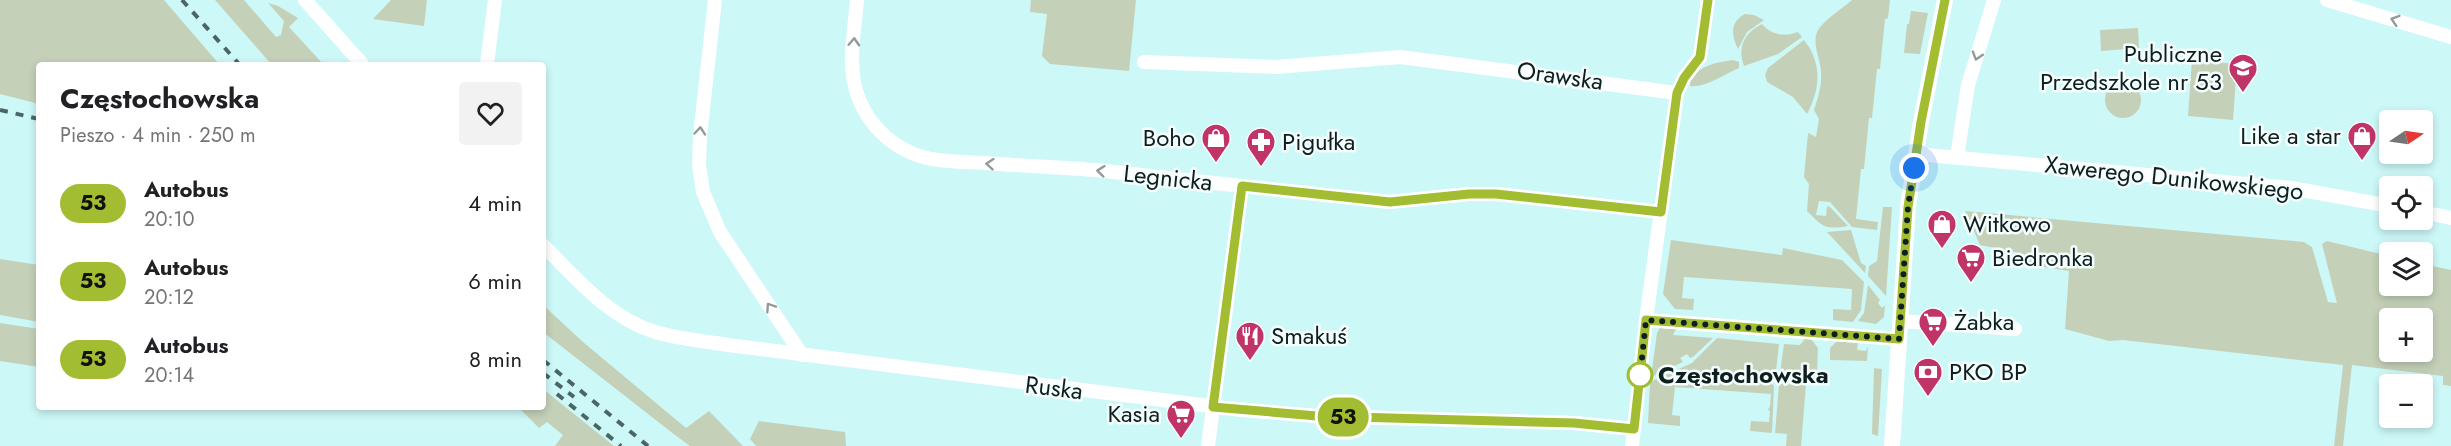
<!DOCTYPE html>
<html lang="pl">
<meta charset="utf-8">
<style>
:root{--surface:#fff;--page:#f2f2f2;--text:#202124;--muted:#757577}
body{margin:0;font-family:Jost,sans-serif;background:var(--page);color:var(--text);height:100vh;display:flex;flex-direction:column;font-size:22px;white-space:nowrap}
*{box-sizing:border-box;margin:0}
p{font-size:20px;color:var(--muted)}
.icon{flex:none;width:33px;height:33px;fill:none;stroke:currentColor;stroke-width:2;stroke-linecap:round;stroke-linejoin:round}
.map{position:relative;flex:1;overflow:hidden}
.panel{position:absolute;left:36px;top:62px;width:510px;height:348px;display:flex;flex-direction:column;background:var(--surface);border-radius:6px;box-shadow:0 3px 9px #0003}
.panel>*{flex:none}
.badge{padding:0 12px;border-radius:20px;font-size:21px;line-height:39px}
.needle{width:39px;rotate:77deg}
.tools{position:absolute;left:2379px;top:110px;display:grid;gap:12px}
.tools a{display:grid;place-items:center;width:54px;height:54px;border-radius:6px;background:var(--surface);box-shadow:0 3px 9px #0003;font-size:30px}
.you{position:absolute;width:30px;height:30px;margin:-15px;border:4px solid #fff;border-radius:50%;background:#1a73e8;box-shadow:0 0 0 9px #1a73e833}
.map>.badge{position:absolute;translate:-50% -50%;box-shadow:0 0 0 3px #fff}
.round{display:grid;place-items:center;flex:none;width:63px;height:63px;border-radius:6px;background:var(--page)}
.overview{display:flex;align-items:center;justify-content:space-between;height:102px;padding:0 24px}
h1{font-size:28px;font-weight:700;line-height:45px}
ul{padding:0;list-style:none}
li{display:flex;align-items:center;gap:18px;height:78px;padding:0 24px}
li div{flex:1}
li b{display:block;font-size:22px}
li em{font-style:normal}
li .badge{min-width:66px;font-weight:700;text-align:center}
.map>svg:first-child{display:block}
</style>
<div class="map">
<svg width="2451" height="446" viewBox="0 0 2451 446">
<rect width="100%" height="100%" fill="#cdf8f8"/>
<!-- green -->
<path fill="#c4d1b8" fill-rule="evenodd" d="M0,0h164l55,64h-180v40l-39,-10z
M215,0h29l32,37 5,-2 3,-14 -16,-18 10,3 20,12 -9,9 34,37h-52z
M391,0h36l-3,26 -51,-7z
M1031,0h105l-7,71 -79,-7 -8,-8 5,-42 -17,-2z
M1852,0h38l-2,18 -3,1 -5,50h-3l-5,49h-3l-5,51h-3l-5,50 22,3 -1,8 -25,-3 -22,-25 -11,-1 -3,14 10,1 1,-10 3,1 18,19c-23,4 -25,1 -41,-15l2,-27 -5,-7 4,-44 8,4 3,-18 -5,-9c4,-12 8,-24 7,-37 0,-13 -9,-28 -4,-41 6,-12 25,-23 35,-32z
M1911,11l17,2 -8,41 -16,-1 3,-29h2z
M1745,14l9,1 10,5 -17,12 -9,17c-7,-14 -8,-27 7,-35z
M1762,24c9,11 23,13 36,8l4,5 -24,17 -34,12c-7,-18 0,-33 18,-42z
M2138,28l1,20 -38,3 -1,-21z
M1804,40c19,24 16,49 3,74l-14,-17 -26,-15 -2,-7 3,-7z
M1733,60l6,2v6c-15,6 -33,20 -49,18 0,-19 28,-24 43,-26z
M2192,60l45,4 -4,56 -45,-4z
M2105 100a18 18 0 1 1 36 0a18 18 0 1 1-36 0Z
M1883,207h9l-6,89 -18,-20 1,-10 8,-5z
M1965,211l339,31 8,5 16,55 9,1 -15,-59 5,-3 62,15 1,29h32l1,-21 28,6v116l-8,-1v-9l-91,-11 -9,81h-9l9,-81 -220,-25 -14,1 -44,-12 4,-58 -46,-7 -8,-12 -35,-7zM2390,318h32v33h-32z
M1851,230l10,33 5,3 -1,7 -38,-41z
M1671,240l111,15 1,-7 59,12 22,22 -3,28 -8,12 -20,-2v-11l18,1 1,-21 -168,-12 -2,21 12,1 -1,11 -18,-1 -12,-15z
M0,259l39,6v57l-39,-7z
M1868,285l12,15 -2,3 4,5 3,-3 -1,12 -8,7 -18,-3 6,-8z
M543,305l40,37 103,86 23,-17 34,35h-53l-15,-11 -132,-103z
M0,323l39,6v38l-39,-6z
M1661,326l15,3 -3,6 40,3 -20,19 -3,1 -3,-4 -7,4 3,4 -32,15 6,-44z
M1808,335l10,13 -1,28 -16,5 -22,-1 5,-36 16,1z
M1717,338l62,6 -4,36 -37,-4 -1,4 35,4 2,2 -2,47 -22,-2 1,-10 18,1 1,-11 -2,-1 2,-4 1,-12 -96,-7 -3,28 8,1v10l-32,-3 2,-41 42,-19z
M1858,340l-1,10 9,1 2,-5 -1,15 -37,-1v-12l7,-7z
M1874,368l8,1 -4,67 -6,-2z
M1779,384l27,1 -5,61h-15l1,-12 -12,-1z
M543,389l71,57h-59l8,-11 -16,-13 -8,6 -21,-21 25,-1z
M759,421l86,11 1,14h-90l-6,-7z"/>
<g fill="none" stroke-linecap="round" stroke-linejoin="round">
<!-- minor -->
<path stroke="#fff" stroke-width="14" d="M305,0l57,64
M715,0l-15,136 -1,29 4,27 17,40 82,123
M857,0c-2,26 -8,56 -3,82 8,39 38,69 77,77 18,3 36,3 54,4 37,3 74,4 110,7l295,32 79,-8h27l165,18
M2327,0l124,37
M1144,62l132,5 124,-10 277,36
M487,64l8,-64
M1916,154l375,34 99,18
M1957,157l11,-72 26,-85
M2422,212l29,6
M543,245c34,34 65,72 112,87 23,7 49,9 73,13l513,65 76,6 257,7 60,6
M1646,320l253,19
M1900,321l115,8
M1208,446l34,-260
M1632,446l14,-126 31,-227 7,-15 16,-21 8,-57"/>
<!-- tertiary -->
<path stroke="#fff" stroke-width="16" d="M1892,446l16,-239 13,-85 24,-122"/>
<!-- rail -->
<path stroke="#4b6565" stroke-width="4" stroke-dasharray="8 8" stroke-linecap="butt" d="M182,0l57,64
M0,110l39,9
M543,360l105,86
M543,373l31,24
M557,394l64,52"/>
</g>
<!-- one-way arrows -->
<defs><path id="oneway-chevron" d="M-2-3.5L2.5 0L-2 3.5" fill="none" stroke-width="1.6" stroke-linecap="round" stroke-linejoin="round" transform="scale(1.5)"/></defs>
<g stroke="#939a9a">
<use href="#oneway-chevron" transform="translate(2395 20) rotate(-163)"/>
<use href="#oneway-chevron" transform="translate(854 42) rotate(-87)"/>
<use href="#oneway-chevron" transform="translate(1977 56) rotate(107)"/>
<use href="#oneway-chevron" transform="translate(700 131) rotate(-85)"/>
<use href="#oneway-chevron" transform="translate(990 164) rotate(-175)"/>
<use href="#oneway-chevron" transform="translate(1101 171) rotate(-174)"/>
<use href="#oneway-chevron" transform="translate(770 307) rotate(-124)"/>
</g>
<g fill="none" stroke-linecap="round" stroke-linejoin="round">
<!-- line casing -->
<g stroke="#fff" stroke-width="14">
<path id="line" d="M1708,0l-8,57 -16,21 -7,15 -16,119 -165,-18h-27l-79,8 -148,-16 -29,221 104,9 257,7 60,6 12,-109 253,19 9,-132 13,-85 24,-122"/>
</g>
<!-- line -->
<use href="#line" stroke="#a2bd31" stroke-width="9"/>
<!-- walk -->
<path stroke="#0e1f1f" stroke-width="6" stroke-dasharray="0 10.8" d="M1640,375v2l6,-57 253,19 9,-132 6,-39"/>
</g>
<!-- icons -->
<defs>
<g id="school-pin" transform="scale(1.5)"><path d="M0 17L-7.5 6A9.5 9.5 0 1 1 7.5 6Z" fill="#c03468" stroke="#f5fdfd"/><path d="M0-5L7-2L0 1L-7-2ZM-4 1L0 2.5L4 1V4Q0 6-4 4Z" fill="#fff"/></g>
<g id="shop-pin" transform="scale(1.5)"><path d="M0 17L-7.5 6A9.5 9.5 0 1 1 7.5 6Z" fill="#c03468" stroke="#f5fdfd"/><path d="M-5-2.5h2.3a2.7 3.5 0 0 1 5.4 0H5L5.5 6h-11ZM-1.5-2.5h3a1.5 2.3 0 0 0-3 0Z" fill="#fff"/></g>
<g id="pharmacy-pin" transform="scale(1.5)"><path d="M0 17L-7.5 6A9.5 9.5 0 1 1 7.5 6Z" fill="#c03468" stroke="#f5fdfd"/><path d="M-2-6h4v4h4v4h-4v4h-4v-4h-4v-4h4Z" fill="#fff"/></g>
<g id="supermarket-pin" transform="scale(1.5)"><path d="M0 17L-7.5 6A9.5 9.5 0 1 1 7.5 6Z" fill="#c03468" stroke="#f5fdfd"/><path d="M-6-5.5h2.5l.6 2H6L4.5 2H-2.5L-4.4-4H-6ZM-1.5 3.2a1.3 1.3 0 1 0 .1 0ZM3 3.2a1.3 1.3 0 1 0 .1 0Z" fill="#fff"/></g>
<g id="restaurant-pin" transform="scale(1.5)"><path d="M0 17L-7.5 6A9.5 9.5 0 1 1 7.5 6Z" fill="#c03468" stroke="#f5fdfd"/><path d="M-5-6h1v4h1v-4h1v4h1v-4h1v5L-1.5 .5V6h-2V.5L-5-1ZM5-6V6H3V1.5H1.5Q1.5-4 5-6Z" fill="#fff"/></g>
<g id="bank-pin" transform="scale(1.5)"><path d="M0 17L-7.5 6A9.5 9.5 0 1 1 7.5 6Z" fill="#c03468" stroke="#f5fdfd"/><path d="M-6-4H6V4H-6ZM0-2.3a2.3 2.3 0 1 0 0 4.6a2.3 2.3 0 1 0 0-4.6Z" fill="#fff"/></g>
</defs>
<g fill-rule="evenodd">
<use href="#school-pin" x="2243" y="68"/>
<use href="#shop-pin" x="2362" y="136"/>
<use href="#shop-pin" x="1216" y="138"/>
<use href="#pharmacy-pin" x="1261" y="142"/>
<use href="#shop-pin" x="1942" y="224"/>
<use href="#supermarket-pin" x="1971" y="258"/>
<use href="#supermarket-pin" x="1933" y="322"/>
<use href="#restaurant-pin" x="1250" y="336"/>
<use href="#bank-pin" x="1928" y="372"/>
<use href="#supermarket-pin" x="1181" y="414"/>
</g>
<!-- markers -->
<circle fill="#fff" stroke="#a2bd31" stroke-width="3" cx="1640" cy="375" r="12"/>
<g text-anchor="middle" stroke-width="5" stroke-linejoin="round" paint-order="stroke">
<!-- poi labels -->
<g font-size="24" fill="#0e1f1f" stroke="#f5fdfd" text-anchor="start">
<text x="2222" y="62" text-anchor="end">Publiczne<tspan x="2222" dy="28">Przedszkole nr 53</tspan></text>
<text x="2341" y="144" text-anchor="end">Like a star</text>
<text x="1195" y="146" text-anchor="end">Boho</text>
<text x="1282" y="150">Pigułka</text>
<text x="1963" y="232">Witkowo</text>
<text x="1992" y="266">Biedronka</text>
<text x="1954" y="330">Żabka</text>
<text x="1271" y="344">Smakuś</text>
<text x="1949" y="380">PKO BP</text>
<text x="1160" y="422" text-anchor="end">Kasia</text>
</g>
<!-- street labels -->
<g font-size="24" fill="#0e1f1f" stroke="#f5fdfd">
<text transform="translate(1560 76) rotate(8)" y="8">Orawska</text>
<text transform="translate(1168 178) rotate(6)" y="8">Legnicka</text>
<text transform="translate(2174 178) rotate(6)" y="8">Xawerego Dunikowskiego</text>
<text transform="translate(1054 388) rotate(7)" y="8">Ruska</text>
</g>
<!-- stop labels -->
<g font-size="24" font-weight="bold" fill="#0e1f1f" stroke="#f5fdfd" text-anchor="start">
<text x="1658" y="383">Częstochowska</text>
</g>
</g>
</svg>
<div class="tools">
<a><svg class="needle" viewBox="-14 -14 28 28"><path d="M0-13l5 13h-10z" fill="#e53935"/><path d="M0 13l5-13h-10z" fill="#757577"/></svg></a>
<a><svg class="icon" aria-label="locate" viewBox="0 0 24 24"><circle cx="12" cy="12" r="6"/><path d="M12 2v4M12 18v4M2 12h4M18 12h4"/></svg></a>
<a><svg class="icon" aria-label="layers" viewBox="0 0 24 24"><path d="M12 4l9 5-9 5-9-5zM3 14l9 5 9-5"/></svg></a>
<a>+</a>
<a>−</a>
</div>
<div class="you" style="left:1914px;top:168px"></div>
<b class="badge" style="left:1343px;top:417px;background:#a2bd31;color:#111">53</b>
<section class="panel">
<div class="overview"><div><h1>Częstochowska</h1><p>Pieszo · 4 min · 250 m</p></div><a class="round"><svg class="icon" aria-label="heart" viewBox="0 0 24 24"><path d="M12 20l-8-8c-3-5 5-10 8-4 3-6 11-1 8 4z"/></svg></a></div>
<ul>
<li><span class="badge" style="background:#a2bd31;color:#111">53</span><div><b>Autobus</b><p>20:10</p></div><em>4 min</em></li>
<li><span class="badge" style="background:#a2bd31;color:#111">53</span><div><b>Autobus</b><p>20:12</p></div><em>6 min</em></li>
<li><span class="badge" style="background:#a2bd31;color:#111">53</span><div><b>Autobus</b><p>20:14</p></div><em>8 min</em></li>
</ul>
</section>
</div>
